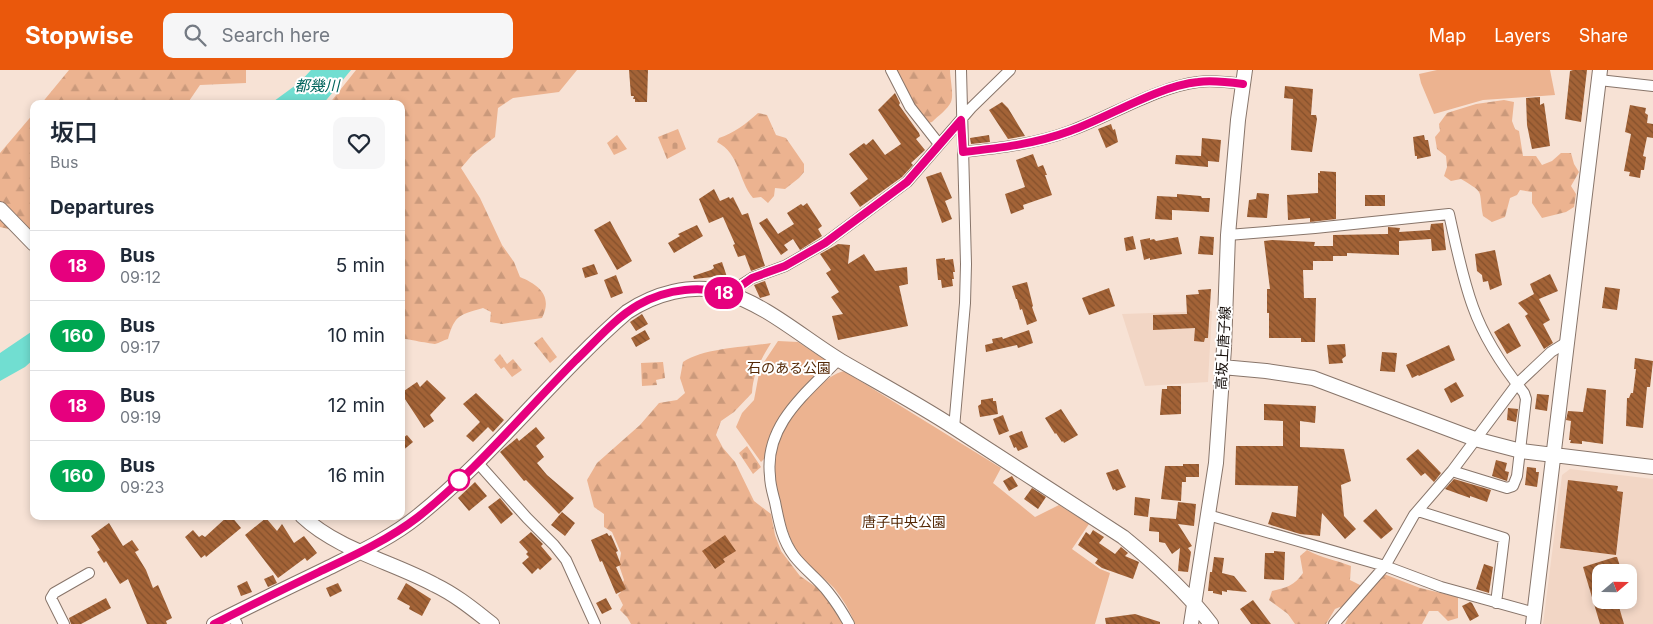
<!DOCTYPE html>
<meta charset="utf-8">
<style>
:root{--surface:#fff;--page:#f6f6f7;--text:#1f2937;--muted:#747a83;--line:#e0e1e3;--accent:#ea580c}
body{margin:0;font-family:Inter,"Noto Sans JP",sans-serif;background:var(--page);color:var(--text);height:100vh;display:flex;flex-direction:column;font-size:19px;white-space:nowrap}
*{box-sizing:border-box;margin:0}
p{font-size:16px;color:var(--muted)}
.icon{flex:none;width:28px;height:28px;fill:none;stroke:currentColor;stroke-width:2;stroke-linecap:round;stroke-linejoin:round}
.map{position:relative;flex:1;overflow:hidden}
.sheet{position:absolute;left:30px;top:30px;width:375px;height:420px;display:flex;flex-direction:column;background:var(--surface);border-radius:10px;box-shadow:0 2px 8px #0003}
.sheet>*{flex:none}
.badge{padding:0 10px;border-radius:16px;font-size:18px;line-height:32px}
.needle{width:32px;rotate:70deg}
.buttons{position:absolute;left:1592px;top:494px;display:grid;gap:10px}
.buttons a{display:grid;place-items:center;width:45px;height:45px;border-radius:10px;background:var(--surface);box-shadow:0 2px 8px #0003;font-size:25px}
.map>.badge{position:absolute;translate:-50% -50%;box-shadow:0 0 0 2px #fff}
h2{padding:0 20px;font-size:19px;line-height:45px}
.round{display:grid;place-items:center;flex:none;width:52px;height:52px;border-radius:10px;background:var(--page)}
.summary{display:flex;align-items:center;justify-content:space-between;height:85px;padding:0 20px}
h1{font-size:24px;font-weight:600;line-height:38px}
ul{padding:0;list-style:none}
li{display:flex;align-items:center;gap:15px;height:70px;padding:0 20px;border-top:1px solid var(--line)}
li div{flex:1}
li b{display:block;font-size:19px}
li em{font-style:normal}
li .badge{min-width:55px;font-weight:700;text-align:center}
header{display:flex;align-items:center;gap:30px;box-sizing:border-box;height:70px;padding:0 25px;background:var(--accent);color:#fff}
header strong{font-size:24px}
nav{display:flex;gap:28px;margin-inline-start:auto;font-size:18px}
.search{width:350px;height:45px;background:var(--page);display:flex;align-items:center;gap:12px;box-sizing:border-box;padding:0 18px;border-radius:10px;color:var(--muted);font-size:19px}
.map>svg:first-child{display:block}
</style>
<header>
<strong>Stopwise</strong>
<div class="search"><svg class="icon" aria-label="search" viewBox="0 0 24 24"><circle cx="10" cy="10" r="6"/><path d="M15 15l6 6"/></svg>Search here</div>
<nav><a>Map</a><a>Layers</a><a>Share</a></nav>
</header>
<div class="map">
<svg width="1653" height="554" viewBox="0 0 1653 554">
<defs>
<pattern id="forest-firs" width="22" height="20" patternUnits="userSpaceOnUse" patternTransform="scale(1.25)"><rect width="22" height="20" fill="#ecb390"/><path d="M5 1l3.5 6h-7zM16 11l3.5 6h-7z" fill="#ca997b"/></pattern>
<pattern id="cemetery-stones" width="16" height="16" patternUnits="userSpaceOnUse" patternTransform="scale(1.25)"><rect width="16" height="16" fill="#ecb390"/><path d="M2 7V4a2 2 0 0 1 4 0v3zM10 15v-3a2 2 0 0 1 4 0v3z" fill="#ca997b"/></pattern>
<pattern id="building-back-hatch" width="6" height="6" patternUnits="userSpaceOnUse" patternTransform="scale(1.25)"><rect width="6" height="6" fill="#a36337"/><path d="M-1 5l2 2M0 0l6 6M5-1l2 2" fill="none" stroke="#84502c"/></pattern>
</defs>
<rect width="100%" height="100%" fill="#f7e2d5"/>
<!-- built -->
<path fill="#f2d6c5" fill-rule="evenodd" d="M1212,241l-4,71 -63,4 -23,-72z
M1570,399l83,10v145h-110l19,-149zM1601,502h28v28h-28z"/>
<!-- green -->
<path fill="#ecb390" d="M1437,0h113l5,25 -72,5 -49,14 -13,-31 -2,-9z
M778,271l20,1 29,19 1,5c-31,31 -54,47 -63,92l-4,4 -25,-35 6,-14 12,-13 6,-32z
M844,301l157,97 -8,15 42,34 24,-12 30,19 -17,25 28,20 10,4 -15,51h-240c-5,-13 -12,-25 -21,-36 -11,-12 -26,-20 -35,-34 -9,-13 -13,-28 -17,-42 -11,-39 -13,-68 13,-101 11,-13 32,-36 49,-40z"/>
<!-- forest -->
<path fill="url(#forest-firs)" d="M69,0h177v13l-46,2 -13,19h-146z
M356,0h221l-18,22 -46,6 -15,10 -3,29 -22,17 -12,14 19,30 22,47 12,17 6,15c19,8 33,19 22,41l-40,6 -12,-2 1,-10 -8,-4c-23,7 -28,6 -35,31 -4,1 -9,4 -13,5 -2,0 -30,-5 -34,-6v-234h-72z
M896,0h54c0,9 4,24 1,32 -3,7 -13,14 -19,20l-4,1 -15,-16z
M1504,30l10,2 -2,19 3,8 4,2 4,25h13l6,9 10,-4 9,-8h10l3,11 5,8 -8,14 5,8 -2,13 -8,5 -24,6 -10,-15v-11l-12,-2 -3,5 -7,3 -5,19 -13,5 -9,-6c-5,-27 3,-22 -22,-37l-10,2 -7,-5 3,-9 -1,-11 -9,-7 -2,-12 5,-6 -1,-7 8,-11 29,-9z
M34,43v122l-34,-8v-74z
M758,43l9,2 9,20 10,3 18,26v8l-5,6 -14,11 -10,-1 -1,8 -6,7 -7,-6 -8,1c-15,-18 -13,-44 -36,-56l2,-4c15,-5 27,-14 39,-25z
M771,273c-10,16 -18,30 -19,50l-18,19 -13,9 -5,14 7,13 12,14 19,39 17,13 4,21 6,16 19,25 32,22 12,26h-213l-4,-7 -7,-7 3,-5 -5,-10 3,-3v-6l3,-6 -5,-15 2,-12 -9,-21 -8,-5v-13l-10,-7 -7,-27 10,-17 43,-38 19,-22 18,-3 8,-7 -5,-15 3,-16c20,-14 63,-15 88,-19z
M1307,480c14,8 29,10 44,16l-1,14 20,10 14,-16 36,14 38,9v21l-10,3 -10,-10h-9l-7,13h-77l3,-6 -8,-11 -5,2 -9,15h-31l-7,-10 -19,-14 3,-9c14,-3 23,-6 31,-18l-3,-17z"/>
<!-- cemetery -->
<path fill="url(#cemetery-stones)" d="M678,59l8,20 -19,10 -9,-22z
M617,65l10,14 -13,6 -7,-12z
M542,267l15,20 -7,6 -16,-20z
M500,284l7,10 6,-5 9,11 -10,7 -8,-10 -3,2 -7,-9z
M663,292l2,16 -9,2 1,5 -15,1 -1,-23z
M747,376l14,21 -8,7 -14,-21z"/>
<!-- water -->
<path fill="#71ded1" d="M311,0h40l-28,34h-53l30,-22z
M34,260v29l-9,8 -25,14v-28z"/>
<!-- building -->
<path fill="url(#building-back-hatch)" d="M629,0h19l-1,32h-12v-3h-2l1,-3h-3z
M1573,0h14l-6,52 -16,-3 5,-48z
M1285,16l28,3 -2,26h5l1,4 -5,33 -21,-2 2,-51 -9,-1z
M895,23l5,10 -1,2 20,28 1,3 -4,3 9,11 -14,13 2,2 -11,12 -42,30 -10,-14 18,-14 -19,-25 15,-11 2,2 7,-6 12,16 16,-11 -23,-34z
M1540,27v8l4,-2 6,43 -18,3 -5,-24 -1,-27z
M1002,32l6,6 17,28 -17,3 -19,-29z
M1630,35l16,3 -1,5 3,2 -1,8 6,1v14l-6,-1 -4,19 3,1 -2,13h-3l-1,8 -11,-2 1,-4 -6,-1 7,-37 -6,-2z
M1111,54l2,6 2,-1 3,13 -12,6 -8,-19z
M989,65l1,7 -19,2 -1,-6z
M1424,65l1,5h3l3,16 -14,3v-3h-2l-2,-19z
M1202,68l19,2 -2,22 -11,-1v6l-33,-3 1,-9 25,1z
M1033,84l5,13 5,-2 4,10h-2l7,20 -29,10 1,4 -13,5 -6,-20 20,-7 -9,-27z
M1320,101l16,1v47l-26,3v-4l-22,2 -1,-25 31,-2v-20h2z
M941,102l11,26 -7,3 7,18 -10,4 -16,-46z
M714,119l6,12 9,-4 1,2 3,-2 9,18 6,-2 17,53 -14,5 -6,-16 -7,2 -5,-12 2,-1 -12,-27 -14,6 -10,-24z
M1257,123l12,1 -2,24 -20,-1 2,-17 7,-1z
M1177,124l24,2 1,2h8l-1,14 -37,-2v10l-17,-1 2,-23 20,1z
M1365,125h20v11h-20z
M807,133l15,23 -4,3 4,7 -22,14 -7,-11 -9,6 4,5 -7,5 -22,-32 8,-5 11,16 16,-10 -7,-11 14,-9 2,2z
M610,151l22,40 -15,9 -23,-40z
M1443,153l3,27 -14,1 -1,-12 -32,2v14l-52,-2v3h-14v5h-20v9h-10l1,28h12l-1,44h-14v-4h-32v-25h-2v-24h3l-6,-48 8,-1 43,2 -1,4h19v-11l55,-1v-7l12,1 -1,4 31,-2 1,-6z
M697,155l6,11 -29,17 -6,-10 12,-7 -2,-2z
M1133,166l3,13 -10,2 -2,-13z
M1200,166l14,1 -1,18 -15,-1z
M1178,167l4,17 -32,6v-2l-6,2 -4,-20 10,-2v2l4,-1 2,2z
M838,174l12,1 -2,19 16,-10 11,17 32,-4 1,17 -9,2 9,40 -70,14 -6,-24 11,-2 -12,-17 8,-5 -13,-19 5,-3 -11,-16z
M1495,180l7,35 -12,5 -2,-9 -5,1 -1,-7 -5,-4 -2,-17z
M945,188v2l8,-1 2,13h-2l1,7h-2l1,7 -11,2 -1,-8h-3l-2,-21z
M722,192l5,15 -12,4 -2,-4 -19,2 -1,-3 18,-6 3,-2 -1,-3z
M594,194l4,10 -13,4 -3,-10z
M1550,204l8,17 -19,8 11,21 -7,4 10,19 -9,6 -19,-33 3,-2 -10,-11 16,-9 -4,-10z
M616,205l7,18 -12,5 -7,-18z
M765,211l5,14 -10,3 -6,-13z
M1027,212l6,24 -1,1 5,14 -10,4 -5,-16 -2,1 -3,-11h-1l-4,-13z
M1605,217l15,2 -3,21 -15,-2z
M1109,218l6,18 -26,9 -7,-17z
M1211,219l-3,49h-3l-1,4 -10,-1 1,-13 -42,2v-15l34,-1 -1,-19 13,-1 -1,-4z
M642,244l6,10 -12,7 -6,-9z
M1509,253l12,23 -14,8 -13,-22z
M645,260l5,9 -14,8 -5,-9z
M1029,260l4,13 -15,5 -1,-3 -31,7 -1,-7 8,-2 -1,-4 10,-2 1,2z
M1345,274l1,12 -4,3 1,4 -14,1 -2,-19z
M1449,275l6,15 -36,16 -1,-1 -6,3 -6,-13z
M1382,282l15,1 -2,19 -15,-1z
M1635,288l18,3 -3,26h-3l-4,41 -17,-2 1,-28h2l2,-5h2l3,-24h-2z
M427,310l19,18 -16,17 4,6 -10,7 -23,-35 16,-11 3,5z
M1456,312l8,14 -13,7 -7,-14z
M1167,316h14v28l-21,1 2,-26h5z
M1587,318l19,2 -3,54 -21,-3v3l-12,-1 1,-3h-2l2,-19 -5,-1 2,-9 15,1z
M476,323l28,27 -11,12 -5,-5 -15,15 -7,-6 14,-14 -17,-18z
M1537,324l12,1 -2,16 -12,-2z
M993,328v3h3l2,13 -18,3 -2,-11 3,-2v-4z
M1264,334l52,2 -1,17 -15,-2v26l44,2 7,32 -10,4 3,31 12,13 -11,10 -23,-26 -2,23 -20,-2 -32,-10 4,-12 24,5 2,-31 -63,-1 1,-39h47v-25l-19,-1z
M1508,338l10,1 -2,13 -9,-2z
M1061,339l17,26 -14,8 -1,-2 -1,1 -6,-9 -1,1 -10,-16z
M1003,345l6,16 -10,4 -6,-16z
M536,357l9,11 -9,8 8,11 -7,6 10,12 27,23 -15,16 -33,-34 -2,1 -24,-29 17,-14 2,3z
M1022,361l6,16 -10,4 -2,-4 -2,1 -5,-12z
M407,365l6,7 -12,10v-13z
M1418,379l23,24 -7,9 -9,-9 -4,3 -15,-17z
M1496,390l11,3 -2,8 4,1 -2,9 -15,-5z
M1183,394h16v13h-13v5h-4l-1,19 -20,-2 4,-33h18z
M1527,397l9,1v4h3l-2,15 -12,-2z
M1118,399l8,18 -10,4 -1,-2 -2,1 -7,-17z
M1012,406l6,10 -9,5 -6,-10z
M1454,409l37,11 -4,12 -17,-6v2l-25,-9z
M1568,410l50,6 -1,5 6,1 -7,63 -56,-7z
M475,412l12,14 -18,15 -11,-13z
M1032,418l14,9 -8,12 -14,-10z
M1135,427l15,2 -2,18 -14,-2z
M500,428l13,16 -12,10 -13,-17z
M1178,432l18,2 -2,22 -16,-2 14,22 -4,2 3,4 -3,20 -10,-1 2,-23 -8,6 -7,-11 -6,-1v-10l-10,-1 1,-14 26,2z
M1376,439l17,20 -12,10 -18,-18z
M562,442l13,11 -10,13 -14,-11z
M228,446h3l10,12 -35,29 -1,-2 -4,3 -16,-21 8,-7 6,7 3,-2 3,2z
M266,448l11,13 5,-7 12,19 10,-7 13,17 -10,8 -2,-3 -27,20 -33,-43z
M109,453l14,23 9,-6 7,10 -4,2 11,18 7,18 5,-3 9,21 5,12 -6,3 1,3h-20l-19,-45 -8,5 -14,-23 -2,2 -7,-11 3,-2 -9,-14z
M1093,460l11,7 -5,6 16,11 6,-7 7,6 -3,3 14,6 -6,17 -31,-11 -7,-5 3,-4 -20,-14 8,-13 4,3z
M531,462l12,12 -2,2 11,13 -12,11 -2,-2 -6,6 -10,-11 7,-6 -3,-3 2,-2 -9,-10z
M607,463l2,3 2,-1 7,16 -2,1 5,13 -5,2 10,22 -10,5 -14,-33 -2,1 -9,-22z
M725,465l11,16 -13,8 2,3 -10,7 -13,-18z
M1274,481l11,1 -1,28 -20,-1 1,-26h9z
M1214,487l10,1 -2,15 12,3 13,16 -20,-2v2l-5,-1v4l-9,-2v-2h-5l2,-19h2z
M1615,487h2l5,15h-21v28h16l7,24h-24l-17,-57z
M1484,494l9,3 -4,26 -13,-4z
M273,505l4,8 -9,4 -4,-8z
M247,511l5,11 -11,4 -4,-10z
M338,513l4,8 -12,6 -4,-9z
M406,513l25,16 -9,17 -13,-7 1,-3 -13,-7z
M106,528l5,10 -30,16h-10l-2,-6z
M606,528l6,11 -10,5 -6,-11z
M1253,530l18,24h-20l-11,-15z
M1470,532l2,1 7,13 -9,5 -8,-15z
M1135,544l25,8v2h-54l-1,-6z"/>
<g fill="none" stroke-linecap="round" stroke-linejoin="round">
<!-- street casing -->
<g stroke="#88756a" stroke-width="12">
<path id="street" d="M891,0l19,37 29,37
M1599,10l54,6
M963,82c37,-4 72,-8 107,-21 39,-14 87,-44 128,-49 15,-2 30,0 45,2
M1228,165l87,-7 134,-14c7,31 13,63 24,93 11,31 31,61 51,86l2,6 -9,77 -4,10 -6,2 -55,-17
M733,226l5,-9 14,-9 33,-12 40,-23 82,-61 64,-74 39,-38
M839,289c-32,34 -75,65 -69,117 0,9 3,18 5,26 4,20 7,38 19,54 10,13 24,23 34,36 8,10 15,21 21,32
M954,358l11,-125 1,-39 -5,-194
M477,392l50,56 27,27 12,15 29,64
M1418,441l86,27 -8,65
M1208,445l177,51 56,21 94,26
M232,545l5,9
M64,554l-13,-26 3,-5 35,-20
M1334,554l51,-58 29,-51 38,-44 65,-87 34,-32 16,-10"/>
</g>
<!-- secondary casing -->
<g stroke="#88756a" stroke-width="16">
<path id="secondary" d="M0,139l34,35
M1222,297l44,4 47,7 162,61 46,12 132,16
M302,446c36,34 91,46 133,69 21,10 39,25 57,39
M214,554c37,-19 75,-37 112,-55 32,-16 65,-31 92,-53 76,-61 135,-140 209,-204 27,-18 64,-29 97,-20 43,13 79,46 117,69 38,22 77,43 114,67 56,36 112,73 168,109 32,26 63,54 88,87
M1191,554l25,-161 8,-115 4,-113 10,-115 7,-50
M1533,554l67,-554"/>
</g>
<!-- street -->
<use href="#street" stroke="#fff" stroke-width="10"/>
<!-- secondary -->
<use href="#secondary" stroke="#fff" stroke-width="14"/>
</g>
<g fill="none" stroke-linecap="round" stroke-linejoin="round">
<!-- line casing -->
<g stroke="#fff" stroke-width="11">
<path id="line" d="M214,554c35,-18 70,-35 105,-52 34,-16 69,-32 99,-55 57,-45 106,-105 158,-157 20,-19 38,-41 62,-55 28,-16 65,-21 95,-9l5,-8 14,-10 33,-12 40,-23 82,-61 54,-62 2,32c37,-4 72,-8 107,-21 39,-14 88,-45 128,-49 15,-2 30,0 45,2"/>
</g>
<!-- line -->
<use href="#line" stroke="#e6007e" stroke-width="8"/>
</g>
<!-- markers -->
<circle fill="#fff" stroke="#e6007e" stroke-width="2.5" cx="459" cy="410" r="10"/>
<g text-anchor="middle" stroke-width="4" stroke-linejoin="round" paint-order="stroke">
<!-- street labels -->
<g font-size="14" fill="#130c08" stroke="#fff">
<text transform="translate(1223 278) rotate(-87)" y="5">高坂上唐子線</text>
</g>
<!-- park labels -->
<g font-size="14" fill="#552906" stroke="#fff">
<text x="789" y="303">石のある公園</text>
<text x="904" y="457">唐子中央公園</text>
</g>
<!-- water labels -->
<g font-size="15" font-style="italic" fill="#01645c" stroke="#fff">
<text x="317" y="21">都幾川</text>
</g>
</g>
</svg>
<div class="buttons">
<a><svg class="needle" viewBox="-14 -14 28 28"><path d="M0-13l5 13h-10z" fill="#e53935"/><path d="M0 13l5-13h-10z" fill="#747a83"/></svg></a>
</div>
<b class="badge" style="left:724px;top:223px;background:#e6007e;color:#fff">18</b>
<section class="sheet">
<div class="summary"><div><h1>坂口</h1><p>Bus</p></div><a class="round"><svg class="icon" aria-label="heart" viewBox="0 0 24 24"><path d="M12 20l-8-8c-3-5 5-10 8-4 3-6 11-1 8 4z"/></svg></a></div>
<h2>Departures</h2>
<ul>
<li><span class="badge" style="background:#e6007e;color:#fff">18</span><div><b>Bus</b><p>09:12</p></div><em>5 min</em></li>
<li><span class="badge" style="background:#00a651;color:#fff">160</span><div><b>Bus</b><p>09:17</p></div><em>10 min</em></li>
<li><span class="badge" style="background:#e6007e;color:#fff">18</span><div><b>Bus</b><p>09:19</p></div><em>12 min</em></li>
<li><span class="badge" style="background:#00a651;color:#fff">160</span><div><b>Bus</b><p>09:23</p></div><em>16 min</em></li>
</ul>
</section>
</div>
